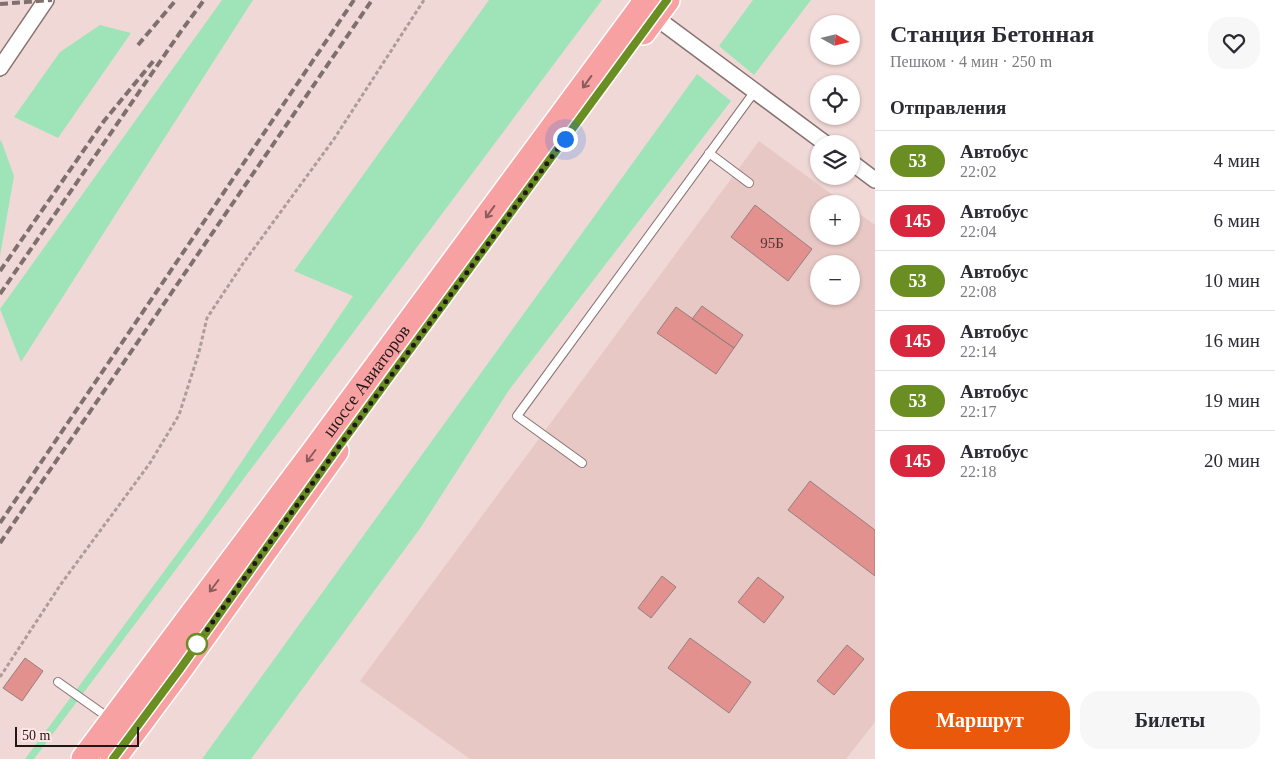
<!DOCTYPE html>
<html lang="ru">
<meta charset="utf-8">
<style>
:root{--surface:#fff;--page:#f7f7f7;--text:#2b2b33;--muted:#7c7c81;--line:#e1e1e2;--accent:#ea580c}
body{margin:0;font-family:"Times New Roman",serif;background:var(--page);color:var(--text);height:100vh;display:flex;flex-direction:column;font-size:19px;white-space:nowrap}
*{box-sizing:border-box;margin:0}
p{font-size:16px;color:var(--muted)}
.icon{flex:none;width:28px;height:28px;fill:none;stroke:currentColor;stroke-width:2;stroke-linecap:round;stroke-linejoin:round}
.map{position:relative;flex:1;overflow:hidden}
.sheet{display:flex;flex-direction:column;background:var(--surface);width:400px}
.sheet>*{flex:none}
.badge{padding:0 10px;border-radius:16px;font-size:18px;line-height:32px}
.needle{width:32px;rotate:98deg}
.tools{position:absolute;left:810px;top:15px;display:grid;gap:10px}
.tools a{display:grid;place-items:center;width:50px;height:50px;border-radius:50%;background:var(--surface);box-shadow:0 1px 4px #0004;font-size:25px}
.scale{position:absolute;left:15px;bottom:12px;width:124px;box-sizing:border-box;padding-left:5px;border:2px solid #201817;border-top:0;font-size:14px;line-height:18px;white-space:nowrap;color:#201817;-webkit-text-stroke:4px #fee5e3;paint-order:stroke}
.you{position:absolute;width:25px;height:25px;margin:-12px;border:4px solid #fff;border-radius:50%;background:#1a73e8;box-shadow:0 0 0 8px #1a73e833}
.map>.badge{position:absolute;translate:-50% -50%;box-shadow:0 0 0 2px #fff}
h2{padding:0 15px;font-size:19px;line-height:45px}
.round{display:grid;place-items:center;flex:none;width:52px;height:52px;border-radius:20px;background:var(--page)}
.overview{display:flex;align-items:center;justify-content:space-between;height:85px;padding:0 15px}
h1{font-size:24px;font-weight:700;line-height:38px}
.button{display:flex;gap:10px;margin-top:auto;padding:10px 15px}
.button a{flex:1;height:58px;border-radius:20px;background:var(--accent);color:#fff;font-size:20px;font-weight:700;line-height:58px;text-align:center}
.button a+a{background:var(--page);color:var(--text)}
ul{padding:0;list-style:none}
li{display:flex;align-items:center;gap:15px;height:60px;padding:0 15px;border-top:1px solid var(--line)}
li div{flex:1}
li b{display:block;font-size:19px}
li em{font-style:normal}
li .badge{min-width:55px;font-weight:700;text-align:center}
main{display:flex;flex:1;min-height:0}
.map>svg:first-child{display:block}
</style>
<main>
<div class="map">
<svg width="875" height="759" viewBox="0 0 875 759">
<rect width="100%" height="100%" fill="#f0d8d6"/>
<!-- built -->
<path fill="#e8c8c5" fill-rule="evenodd" d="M759,141l86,63h-26v32h32v-28l24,17v497l-29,37h-376l-110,-78zM819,264h32v32h-32z"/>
<!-- green -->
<path fill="#9fe4b8" d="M222,0h31l-232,362 -21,-53z
M489,0h113l-568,759h-9l180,-243 148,-220 -59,-25z
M753,0h58l-57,75 -35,-29z
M100,25l31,8 -73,105 -44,-21 46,-65z
M697,74l34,27 -222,289 -88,137 -170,232h-49z
M1,140l13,36 -14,80v-114z"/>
<!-- building -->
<path fill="#e3918e" stroke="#947f7d" d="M755,205l57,44 -24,32 -57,-44z
M702,306l41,29 -9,13 -42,-29z
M676,307l58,41 -18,26 -59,-41z
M810,481l65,49v46l-87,-66z
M662,576l14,11 -25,31 -13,-10z
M758,577l26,20 -20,26 -26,-21z
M690,638l61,44 -22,31 -61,-45z
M847,645l17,14 -30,36 -17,-14z
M25,658l18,13 -21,30 -19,-13z"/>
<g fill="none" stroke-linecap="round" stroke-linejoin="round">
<!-- lane casing -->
<g stroke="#877271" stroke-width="10">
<path id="lane" d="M709,153l40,30
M582,463l-65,-47 238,-325
M58,682l51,36"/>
</g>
<!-- street casing -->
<g stroke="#877271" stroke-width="18">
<path id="street" d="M655,17l171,127
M0,68l46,-68
M851,162l24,18"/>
</g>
<!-- primary casing -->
<g stroke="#fff" stroke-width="28">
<g id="primary">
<path d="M643,32l24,-32"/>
<path id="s1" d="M84,759l229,-306 334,-453"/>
<path d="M113,759l67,-90 156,-218"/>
</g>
</g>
<!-- path -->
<path stroke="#ae9c9a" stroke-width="3" stroke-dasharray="4 2.5" stroke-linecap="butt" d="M0,677l61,-93 89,-121 29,-48 20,-63 8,-34 37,-56 90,-123 90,-139"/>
<!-- lane -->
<use href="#lane" stroke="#fff" stroke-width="8"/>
<!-- street -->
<use href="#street" stroke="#fff" stroke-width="15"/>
<!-- primary -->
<use href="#primary" stroke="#f8a1a3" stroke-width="25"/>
<!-- rail -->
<path stroke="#7f706e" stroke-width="4" stroke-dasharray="8 4" stroke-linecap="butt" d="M0,4l52,-4
M138,45l38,-45
M0,271l104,-150 51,-62
M0,294l179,-260 25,-34
M0,523l354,-523
M0,543l372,-543"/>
</g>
<!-- one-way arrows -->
<defs><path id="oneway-shaft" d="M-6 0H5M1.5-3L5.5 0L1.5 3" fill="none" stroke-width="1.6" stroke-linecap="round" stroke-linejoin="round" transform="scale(1.25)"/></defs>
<g stroke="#8c5c5d">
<use href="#oneway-shaft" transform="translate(587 82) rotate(126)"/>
<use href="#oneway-shaft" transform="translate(490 212) rotate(126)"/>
<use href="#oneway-shaft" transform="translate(311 456) rotate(127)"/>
<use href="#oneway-shaft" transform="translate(214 586) rotate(127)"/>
</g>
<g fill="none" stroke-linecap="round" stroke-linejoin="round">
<!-- line casing -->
<g stroke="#fff" stroke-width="11">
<path id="line" d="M113,759l67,-90 160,-224 327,-445"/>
</g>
<!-- line -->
<use href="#line" stroke="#6b8e23" stroke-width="8"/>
<!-- walk -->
<path stroke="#201817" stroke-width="5" stroke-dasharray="0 9" d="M197,644l143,-199 225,-306"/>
</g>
<!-- markers -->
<circle fill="#fff" stroke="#6b8e23" stroke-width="2.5" cx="197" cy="644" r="10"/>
<g text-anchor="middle" stroke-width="4" stroke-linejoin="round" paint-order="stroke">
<!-- number labels -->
<g font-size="15" fill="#513635">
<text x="772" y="248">95Б</text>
</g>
<!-- street labels -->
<g font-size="18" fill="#201817" stroke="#fee5e3">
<text dy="6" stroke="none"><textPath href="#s1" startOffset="472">шоссе Авиаторов</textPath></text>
</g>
</g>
</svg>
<div class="tools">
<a><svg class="needle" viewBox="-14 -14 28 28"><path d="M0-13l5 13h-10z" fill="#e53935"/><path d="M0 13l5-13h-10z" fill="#7c7c81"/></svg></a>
<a><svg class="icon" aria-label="locate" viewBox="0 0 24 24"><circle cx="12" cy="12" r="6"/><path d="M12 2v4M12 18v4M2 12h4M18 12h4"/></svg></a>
<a><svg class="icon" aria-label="layers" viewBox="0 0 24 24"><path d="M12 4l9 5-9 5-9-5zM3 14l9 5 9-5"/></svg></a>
<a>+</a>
<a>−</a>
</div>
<div class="scale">50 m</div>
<div class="you" style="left:565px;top:139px"></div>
</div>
<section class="sheet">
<div class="overview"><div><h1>Станция Бетонная</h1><p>Пешком · 4 мин · 250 m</p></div><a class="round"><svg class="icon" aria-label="heart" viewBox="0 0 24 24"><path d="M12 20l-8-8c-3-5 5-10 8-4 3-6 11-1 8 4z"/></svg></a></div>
<h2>Отправления</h2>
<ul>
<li><span class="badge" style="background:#6b8e23;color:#fff">53</span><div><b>Автобус</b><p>22:02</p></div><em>4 мин</em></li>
<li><span class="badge" style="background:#d7263d;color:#fff">145</span><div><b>Автобус</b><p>22:04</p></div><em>6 мин</em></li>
<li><span class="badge" style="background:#6b8e23;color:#fff">53</span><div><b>Автобус</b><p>22:08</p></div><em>10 мин</em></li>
<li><span class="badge" style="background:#d7263d;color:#fff">145</span><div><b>Автобус</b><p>22:14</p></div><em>16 мин</em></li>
<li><span class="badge" style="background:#6b8e23;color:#fff">53</span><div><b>Автобус</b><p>22:17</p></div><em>19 мин</em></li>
<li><span class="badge" style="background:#d7263d;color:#fff">145</span><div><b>Автобус</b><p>22:18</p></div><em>20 мин</em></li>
</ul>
<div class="button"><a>Маршрут</a><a>Билеты</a></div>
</section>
</main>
